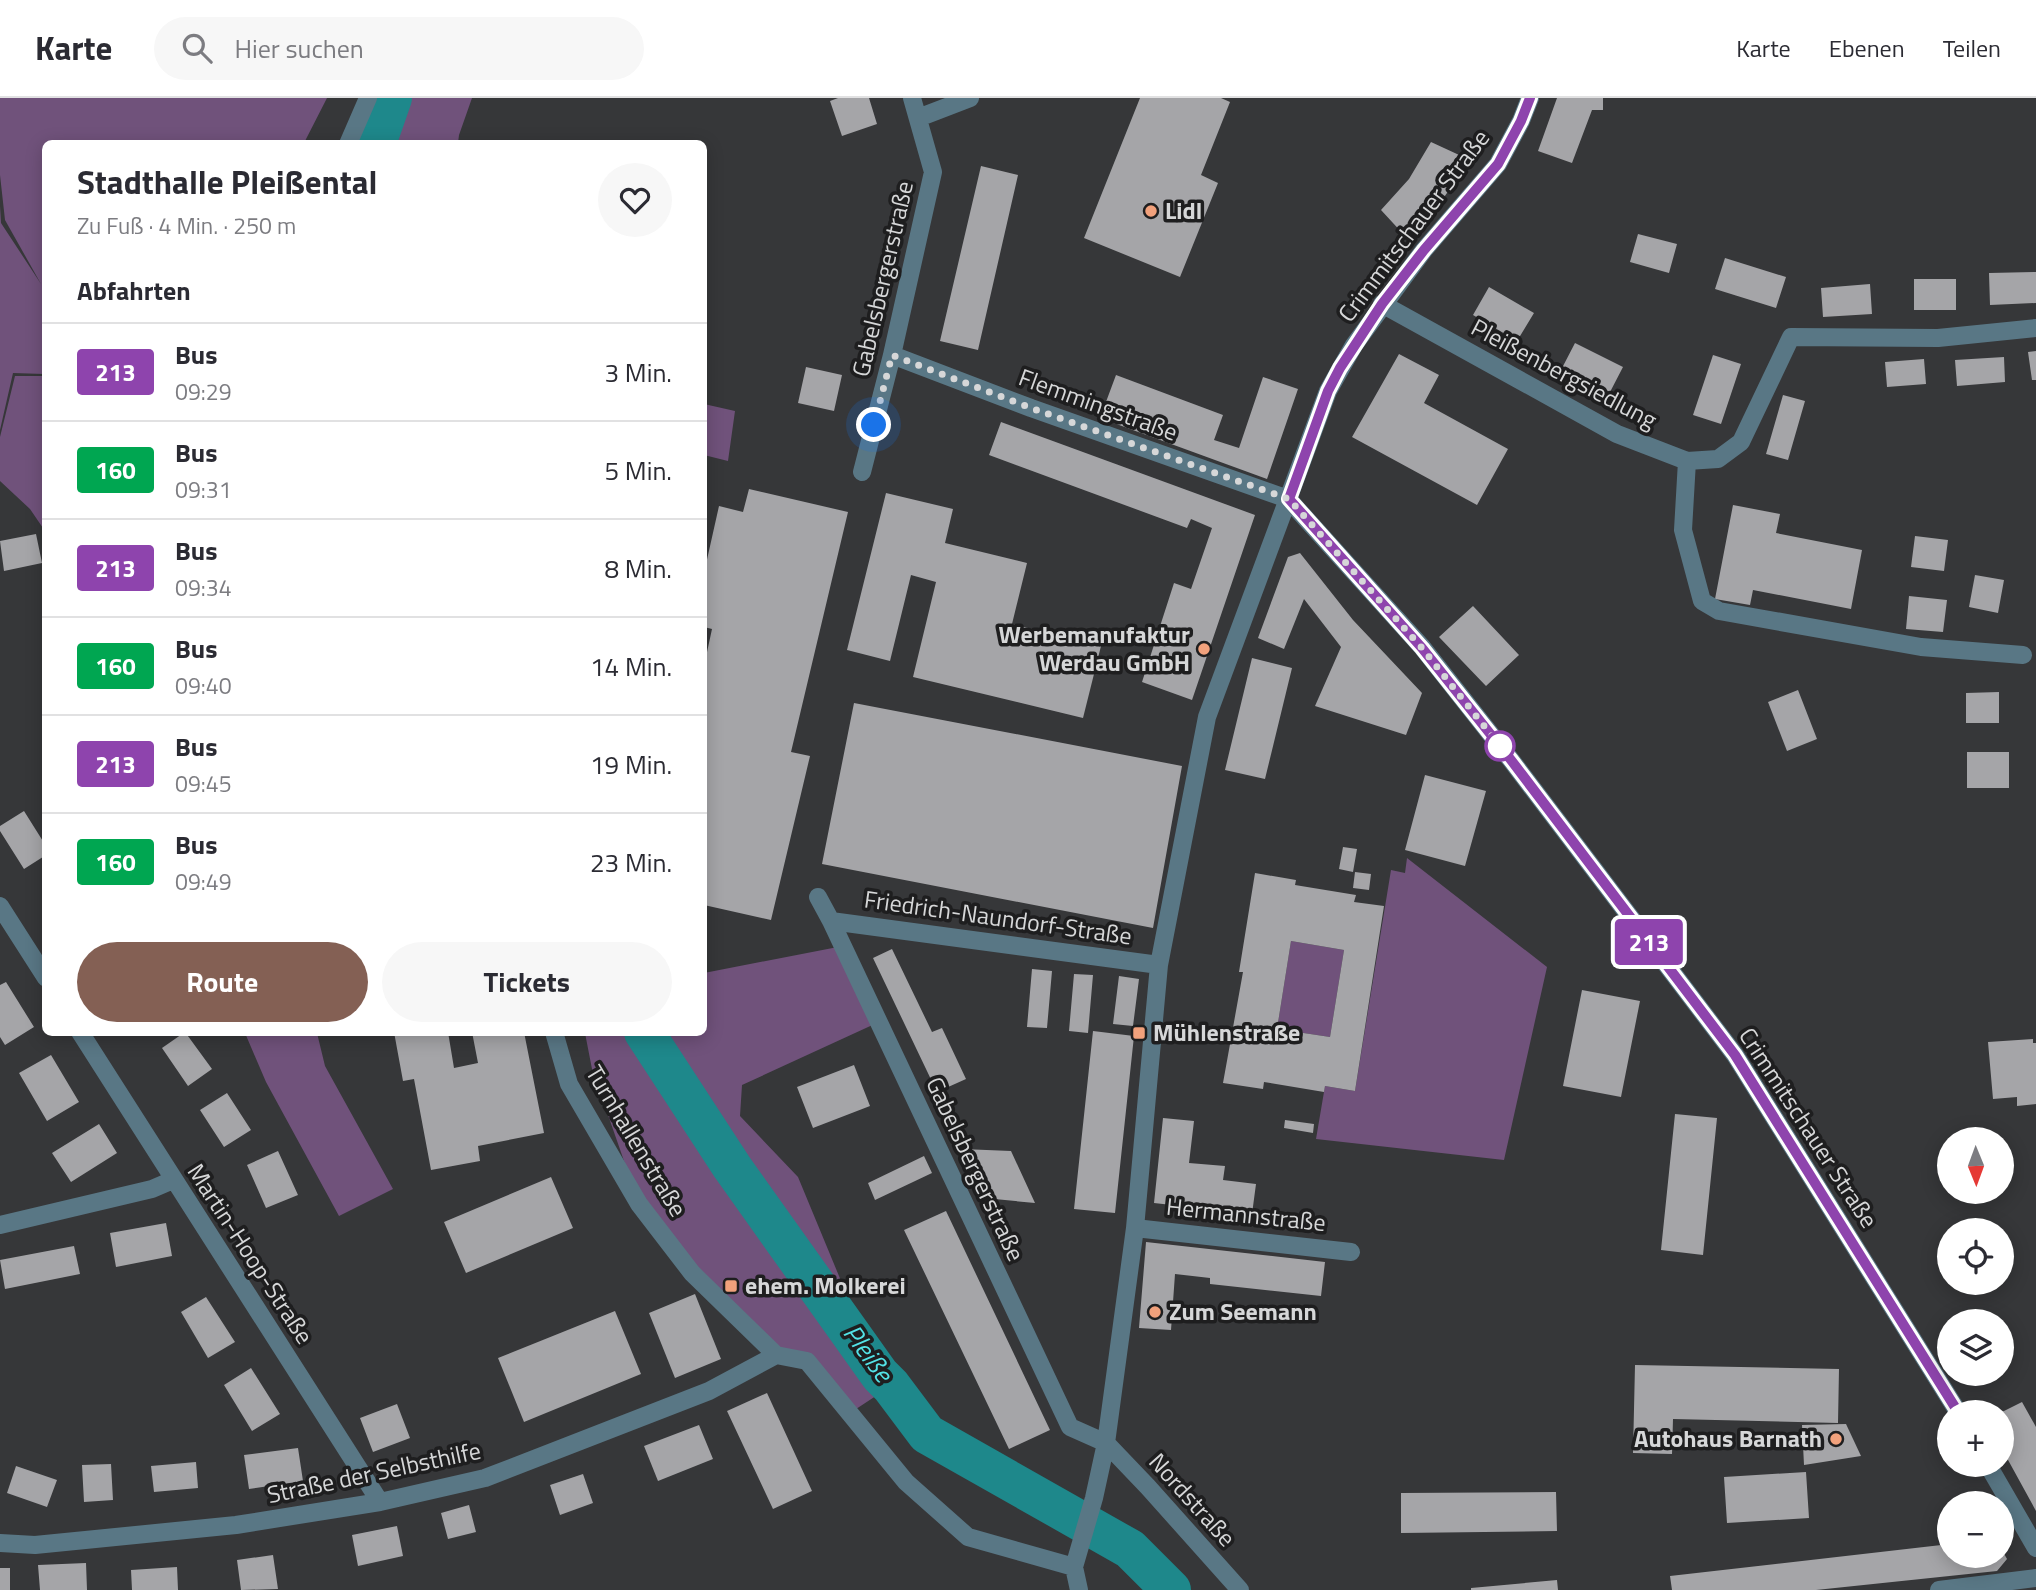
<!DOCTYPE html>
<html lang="de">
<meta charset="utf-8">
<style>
:root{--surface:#fff;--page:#f7f7f7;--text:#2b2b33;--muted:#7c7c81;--line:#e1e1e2;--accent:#846054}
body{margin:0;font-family:"Titillium Web",sans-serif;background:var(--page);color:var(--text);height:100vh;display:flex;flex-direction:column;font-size:26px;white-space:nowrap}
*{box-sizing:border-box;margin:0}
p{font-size:23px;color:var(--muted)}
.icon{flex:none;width:38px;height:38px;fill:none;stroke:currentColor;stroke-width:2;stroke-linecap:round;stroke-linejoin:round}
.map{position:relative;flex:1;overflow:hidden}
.details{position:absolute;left:42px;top:42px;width:665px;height:896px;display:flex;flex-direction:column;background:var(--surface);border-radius:10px;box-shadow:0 4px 18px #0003}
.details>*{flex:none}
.badge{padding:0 14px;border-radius:5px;font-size:24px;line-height:46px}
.needle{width:46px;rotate:179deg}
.controls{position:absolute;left:1937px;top:1029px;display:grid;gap:14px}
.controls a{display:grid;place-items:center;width:77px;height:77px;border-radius:50%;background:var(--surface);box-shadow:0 4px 18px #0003;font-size:35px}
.you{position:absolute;width:35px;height:35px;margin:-18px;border:5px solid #fff;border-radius:50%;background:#1a73e8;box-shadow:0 0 0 10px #1a73e833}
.map>.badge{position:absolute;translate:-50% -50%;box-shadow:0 0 0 4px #fff}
h2{padding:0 35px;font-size:26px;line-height:63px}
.round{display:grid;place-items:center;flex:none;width:74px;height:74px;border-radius:37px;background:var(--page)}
.summary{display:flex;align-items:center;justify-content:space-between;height:119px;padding:0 35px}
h1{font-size:33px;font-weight:700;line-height:52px}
.action{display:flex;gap:14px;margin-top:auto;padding:14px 35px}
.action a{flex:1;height:80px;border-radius:42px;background:var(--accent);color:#fff;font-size:28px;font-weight:700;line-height:80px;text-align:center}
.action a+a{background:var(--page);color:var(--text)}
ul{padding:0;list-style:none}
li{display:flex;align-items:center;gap:21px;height:98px;padding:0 35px;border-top:2px solid var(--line)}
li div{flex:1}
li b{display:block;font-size:26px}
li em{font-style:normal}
li .badge{min-width:77px;font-weight:700;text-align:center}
header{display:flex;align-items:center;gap:42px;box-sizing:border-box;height:98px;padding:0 35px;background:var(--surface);border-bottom:2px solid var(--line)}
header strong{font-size:33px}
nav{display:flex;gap:38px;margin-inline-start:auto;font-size:24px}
.search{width:490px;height:63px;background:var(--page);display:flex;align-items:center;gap:18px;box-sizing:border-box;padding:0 24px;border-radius:38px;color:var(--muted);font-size:26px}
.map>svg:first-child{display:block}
</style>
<header>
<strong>Karte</strong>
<div class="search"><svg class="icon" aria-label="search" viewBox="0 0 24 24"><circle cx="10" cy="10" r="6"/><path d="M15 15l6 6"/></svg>Hier suchen</div>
<nav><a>Karte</a><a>Ebenen</a><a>Teilen</a></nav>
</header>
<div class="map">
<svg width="2036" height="1492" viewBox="0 0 2036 1492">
<rect width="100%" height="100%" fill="#363739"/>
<!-- green -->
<path fill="#70527b" d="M0,0h327l-23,45 -258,1 -1,387 -15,-22 -30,-28v-44l15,-61h28l1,-2 -31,-1 -13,57v-224l1,17 40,61 -36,-64 -5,-45z
M392,0h80l-13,37 -1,8h-82z
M704,306l31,7 -7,50 -24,-6z
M1407,760l140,109 -43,193 -188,-21 9,-53 30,5 36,-221 14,3z
M1291,843l53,9 -14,87 -53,-8z
M843,848l36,76 -137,63 -2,31 58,61 82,198 11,11 -41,27 -43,-52 -31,-6 -137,-151 -47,-135 -7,-36 119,-1v-59z
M245,935h72l8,33 68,123 -54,27 -73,-134z"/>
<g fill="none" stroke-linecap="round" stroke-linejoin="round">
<!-- river -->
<path stroke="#1e888b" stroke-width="40" d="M376,46l16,-46
M644,934l88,135 148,208 11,11 36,48 203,115 41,41"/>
</g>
<!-- building -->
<path fill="#a5a5a8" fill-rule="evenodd" d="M838,0h31l8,26 -35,12 -12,-35z
M1140,0h81l9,4 -29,73 17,8 -38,94 -96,-39z
M1557,0h46v12h-11l-20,53 -34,-12z
M1431,44l39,18 -30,43 -35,33 -24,-26 28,-31z
M981,68l37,9 -40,175 -38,-9z
M1638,136l39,10 -8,29 -39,-11z
M1725,160l61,19 -10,31 -61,-19z
M2036,174v31l-46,2 -1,-32z
M1914,181h42v31h-42z
M1870,186l2,30 -49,3 -2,-29z
M1489,189l45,26 -17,28 -44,-26z
M1575,245l48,24 -14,27 -48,-24z
M2036,253v29h-4l-4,-28z
M1399,256l40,21 -15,28 84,46 -31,56 -125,-68z
M1713,257l28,9 -20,60 -28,-9z
M2004,259l1,25 -48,4 -2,-26z
M1924,261l2,25 -39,3 -2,-25z
M806,269l36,8 -8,36 -36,-8z
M1116,277l107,40 -9,25 25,8 24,-71 35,12 -31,90 -167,-61z
M1783,297l22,6 -17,59 -22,-6z
M1001,324l254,93 -63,185 -50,-18 32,-99 17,6 21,-61 -21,-9 -4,9 -198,-73z
M749,391l99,23 -57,240 19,4 -39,164 -67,-15v-239l8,-37 -8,-2v-54l15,-67 24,6z
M886,395l67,16 -8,34 82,20 -15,61 89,22 -18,72 -170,-41 23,-95 -25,-7 -21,86 -43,-11z
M1733,407l47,9 -4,19 86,17 -11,59 -98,-19 -3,15 -35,-6z
M36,436l6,29 -38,8 -4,-30z
M1915,438l33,4 -4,31 -33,-4z
M1300,455l53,67 69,73 -16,42 -91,-29 26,-59 -37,-48 -20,50 -26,-11 30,-81z
M1975,477l29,5 -6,33 -29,-6z
M1909,498l38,4 -4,32 -37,-3z
M1473,508l46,49 -33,31 -47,-49z
M1252,560l40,10 -27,111 -40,-9z
M1798,592l19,49 -30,12 -19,-49z
M1999,594v31h-33v-30z
M854,605l328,63 -29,162 -331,-64z
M1967,654h42v36h-42z
M1425,677l61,16 -21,75 -60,-16z
M24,713l22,35v9l-22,14 -24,-38v-5z
M1343,749l14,2 -4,23 -14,-3z
M1355,774l16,2 -2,16 -16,-2z
M1255,775l41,7 -1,5 61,10 -2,7 30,4 -29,185 -30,-5 -1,6 -60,-10 -1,7 -40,-6 20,-111h-4zM1291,843l53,9 -14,87 -53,-8z
M892,851l40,83 10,-4 24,51 -29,13 -64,-134z
M1032,871l20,2 -5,57 -20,-1z
M1074,876l19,1 -5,58 -19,-2z
M1119,878l20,3 -6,47 -20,-2z
M6,884l28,45 -29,18 -5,-8v-52z
M1582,892l58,11 -19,96 -58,-11z
M1093,933l41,5 -19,177 -41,-4z
M185,934l27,37 -24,17 -26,-38z
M394,934h54l6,36 24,-5 -6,-31h52l20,101 -66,13 2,15 -49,9 -17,-91 -11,2z
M2033,941v4h3v61l-19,2v-9l-24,2 -5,-57z
M51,957l28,47 -32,19 -28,-48z
M854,967l16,41 -57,22 -16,-41z
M227,995l24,37 -27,17 -24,-37z
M1675,1016l42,4 -14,137 -42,-5z
M1163,1020l31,3 -5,42 36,3 -2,14 33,4 -4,30 -98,-11z
M1285,1022l29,4 -1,9 -29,-5z
M99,1026l18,29 -46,29 -19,-29z
M962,1051l49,2 24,52 -51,-5z
M278,1053l20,44 -32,13 -19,-43z
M924,1058l8,17 -57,27 -7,-17z
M551,1079l22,51 -107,45 -22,-51z
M946,1113l104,219 -41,19 -105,-219z
M166,1125l6,33 -56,11 -6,-34z
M1146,1144l179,20 -4,34 -111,-12v-6l-35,-4 -4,56 -32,-2z
M74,1148l6,28 -75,15 -5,-29z
M695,1196l26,65 -46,19 -26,-65z
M206,1199l29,45 -27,16 -27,-46z
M615,1213l26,63 -117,48 -26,-64z
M1635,1267l204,4 -1,54 -165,-4 -1,35 -39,-1z
M251,1270l29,46 -28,17 -28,-46z
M767,1295l45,98 -39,18 -46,-98z
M2022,1304l14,25v84l-34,-62v-37z
M397,1306l13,34 -37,14 -13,-34z
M1846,1326l15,32 -57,9 -2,-40z
M699,1327l14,34 -55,22 -14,-35z
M298,1350l5,33 -54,8 -5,-34z
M196,1364l2,26 -44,4 -3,-26z
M111,1366l2,36 -29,2 -2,-37z
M16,1368l41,14 -10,27 -40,-14z
M1806,1374l3,46 -82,5 -3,-46z
M583,1376l10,29 -33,12 -10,-30z
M1556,1394l1,39 -156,2v-40z
M469,1407l7,27 -28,7 -7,-26z
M397,1428l6,30 -45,10 -6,-31z
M1950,1446v12h52v-6l5,9 -10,12 -181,19h-144l-2,-14z
M273,1457l5,34 -37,1 -4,-30z
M86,1465l1,27h-47l-2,-25z
M177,1469l1,23h-46l-1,-20z
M0,1470h10v22h-10z
M1557,1482l1,10h-87v-2z"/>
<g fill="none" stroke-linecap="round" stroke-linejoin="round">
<!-- minor -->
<path stroke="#597785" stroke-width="18" d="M1530,0l-9,23 -23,43 -74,86 -70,95 -26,46 -40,108 134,148 89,113 224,295 223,357
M918,20l52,-20
M348,46l20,-46
M1382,206l235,130 70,27 31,-2 23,-17 50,-105 147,1 98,-10
M892,257l139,53 257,91 -81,218 -48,248 -24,263 -29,215 -12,55 -20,69 5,23
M1687,363l-4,69 19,71 17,10 202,36 102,8
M862,374l30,-117 41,-183 -21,-74
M818,799l13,24 239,506 36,16 42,44 92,103
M0,808l46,72
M831,823l328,44
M80,934l300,470
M554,934l15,52 70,120 53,69 84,82 31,6 99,121 62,55 106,30
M0,1127l152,-36 21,-9
M1135,1130l216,24
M1988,1367l48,83
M0,1445l35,2 201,-20 144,-23 105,-24 224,-87 67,-36
M1939,1492l97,-12"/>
</g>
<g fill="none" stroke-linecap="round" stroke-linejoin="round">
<!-- line casing -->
<g stroke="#fff" stroke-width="16">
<path id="line" d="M1530,0l-9,23 -23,43 -74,86 -42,54 -42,64 -12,23 -39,108 133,149 89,112 224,295 223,357"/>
</g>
<!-- line -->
<use href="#line" stroke="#8e44ad" stroke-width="10"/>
<!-- walk -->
<path stroke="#d6d7d8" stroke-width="7" stroke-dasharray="0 12.6" d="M874,327l18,-70 139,53 258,91 133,149 78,98"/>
</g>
<!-- markers -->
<g fill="#f1a17c" stroke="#1e1e1f" stroke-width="2.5">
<circle cx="1151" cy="113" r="7"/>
<circle cx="1204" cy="551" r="7"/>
<rect x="1132" y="928" width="14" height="14" rx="3.5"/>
<rect x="724" y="1181" width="14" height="14" rx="3.5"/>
<circle cx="1155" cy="1214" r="7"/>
<circle cx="1836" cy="1341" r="7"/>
</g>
<circle fill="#fff" stroke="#8e44ad" stroke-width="3.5" cx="1500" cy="648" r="14"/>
<g text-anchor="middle" stroke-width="7" stroke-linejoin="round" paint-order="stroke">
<!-- poi labels -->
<g font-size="24" font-weight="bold" fill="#d6d7d8" stroke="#1e1e1f" text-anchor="start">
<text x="1165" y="121">Lidl</text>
<text x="1190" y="545" text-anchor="end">Werbemanufaktur<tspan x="1190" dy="28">Werdau GmbH</tspan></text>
<text x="1153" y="943">Mühlenstraße</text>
<text x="745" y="1196">ehem. Molkerei</text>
<text x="1169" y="1222">Zum Seemann</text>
<text x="1822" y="1349" text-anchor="end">Autohaus Barnath</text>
</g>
<!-- street labels -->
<g font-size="24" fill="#d6d7d8" stroke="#1e1e1f">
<text transform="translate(1414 128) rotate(-53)" y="8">Crimmitschauer Straße</text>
<text transform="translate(883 181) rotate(-77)" y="8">Gabelsbergerstraße</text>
<text transform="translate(1564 276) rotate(28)" y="8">Pleißenbergsiedlung</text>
<text transform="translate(1098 307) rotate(20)" y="8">Flemmingstraße</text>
<text transform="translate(998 820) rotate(8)" y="8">Friedrich-Naundorf-Straße</text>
<text transform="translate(1808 1030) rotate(57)" y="8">Crimmitschauer Straße</text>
<text transform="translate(636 1043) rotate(59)" y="8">Turnhallenstraße</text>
<text transform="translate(975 1071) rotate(65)" y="8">Gabelsbergerstraße</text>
<text transform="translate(1246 1117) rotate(6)" y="8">Hermannstraße</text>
<text transform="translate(250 1156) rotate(57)" y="8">Martin-Hoop-Straße</text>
<text transform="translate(374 1375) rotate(-12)" y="8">Straße der Selbsthilfe</text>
<text transform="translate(1192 1402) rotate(48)" y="8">Nordstraße</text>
</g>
<!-- water labels -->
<g font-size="26" font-style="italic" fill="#53e2e6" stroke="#1e1e1f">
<text transform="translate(868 1255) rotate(54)" y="9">Pleiße</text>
</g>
</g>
</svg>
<div class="controls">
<a><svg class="needle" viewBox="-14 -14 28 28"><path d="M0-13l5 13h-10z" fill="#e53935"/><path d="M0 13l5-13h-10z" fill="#7c7c81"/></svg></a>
<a><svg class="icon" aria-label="locate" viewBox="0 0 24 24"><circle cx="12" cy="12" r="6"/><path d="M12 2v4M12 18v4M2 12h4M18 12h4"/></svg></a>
<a><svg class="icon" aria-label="layers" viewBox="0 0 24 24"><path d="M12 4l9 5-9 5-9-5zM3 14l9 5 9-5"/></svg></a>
<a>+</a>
<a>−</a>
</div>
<div class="you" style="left:874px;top:327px"></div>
<b class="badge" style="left:1649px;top:844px;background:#8e44ad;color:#fff">213</b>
<section class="details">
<div class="summary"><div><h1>Stadthalle Pleißental</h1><p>Zu Fuß · 4 Min. · 250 m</p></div><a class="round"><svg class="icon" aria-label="heart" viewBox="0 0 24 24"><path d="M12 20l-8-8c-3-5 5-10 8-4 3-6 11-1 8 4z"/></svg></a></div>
<h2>Abfahrten</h2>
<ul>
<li><span class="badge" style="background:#8e44ad;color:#fff">213</span><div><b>Bus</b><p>09:29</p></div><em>3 Min.</em></li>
<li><span class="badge" style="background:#00a651;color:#fff">160</span><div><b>Bus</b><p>09:31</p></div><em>5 Min.</em></li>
<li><span class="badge" style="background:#8e44ad;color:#fff">213</span><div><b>Bus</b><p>09:34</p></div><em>8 Min.</em></li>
<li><span class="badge" style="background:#00a651;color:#fff">160</span><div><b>Bus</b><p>09:40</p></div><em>14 Min.</em></li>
<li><span class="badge" style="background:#8e44ad;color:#fff">213</span><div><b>Bus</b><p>09:45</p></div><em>19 Min.</em></li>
<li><span class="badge" style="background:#00a651;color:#fff">160</span><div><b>Bus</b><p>09:49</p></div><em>23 Min.</em></li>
</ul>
<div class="action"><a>Route</a><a>Tickets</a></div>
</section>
</div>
